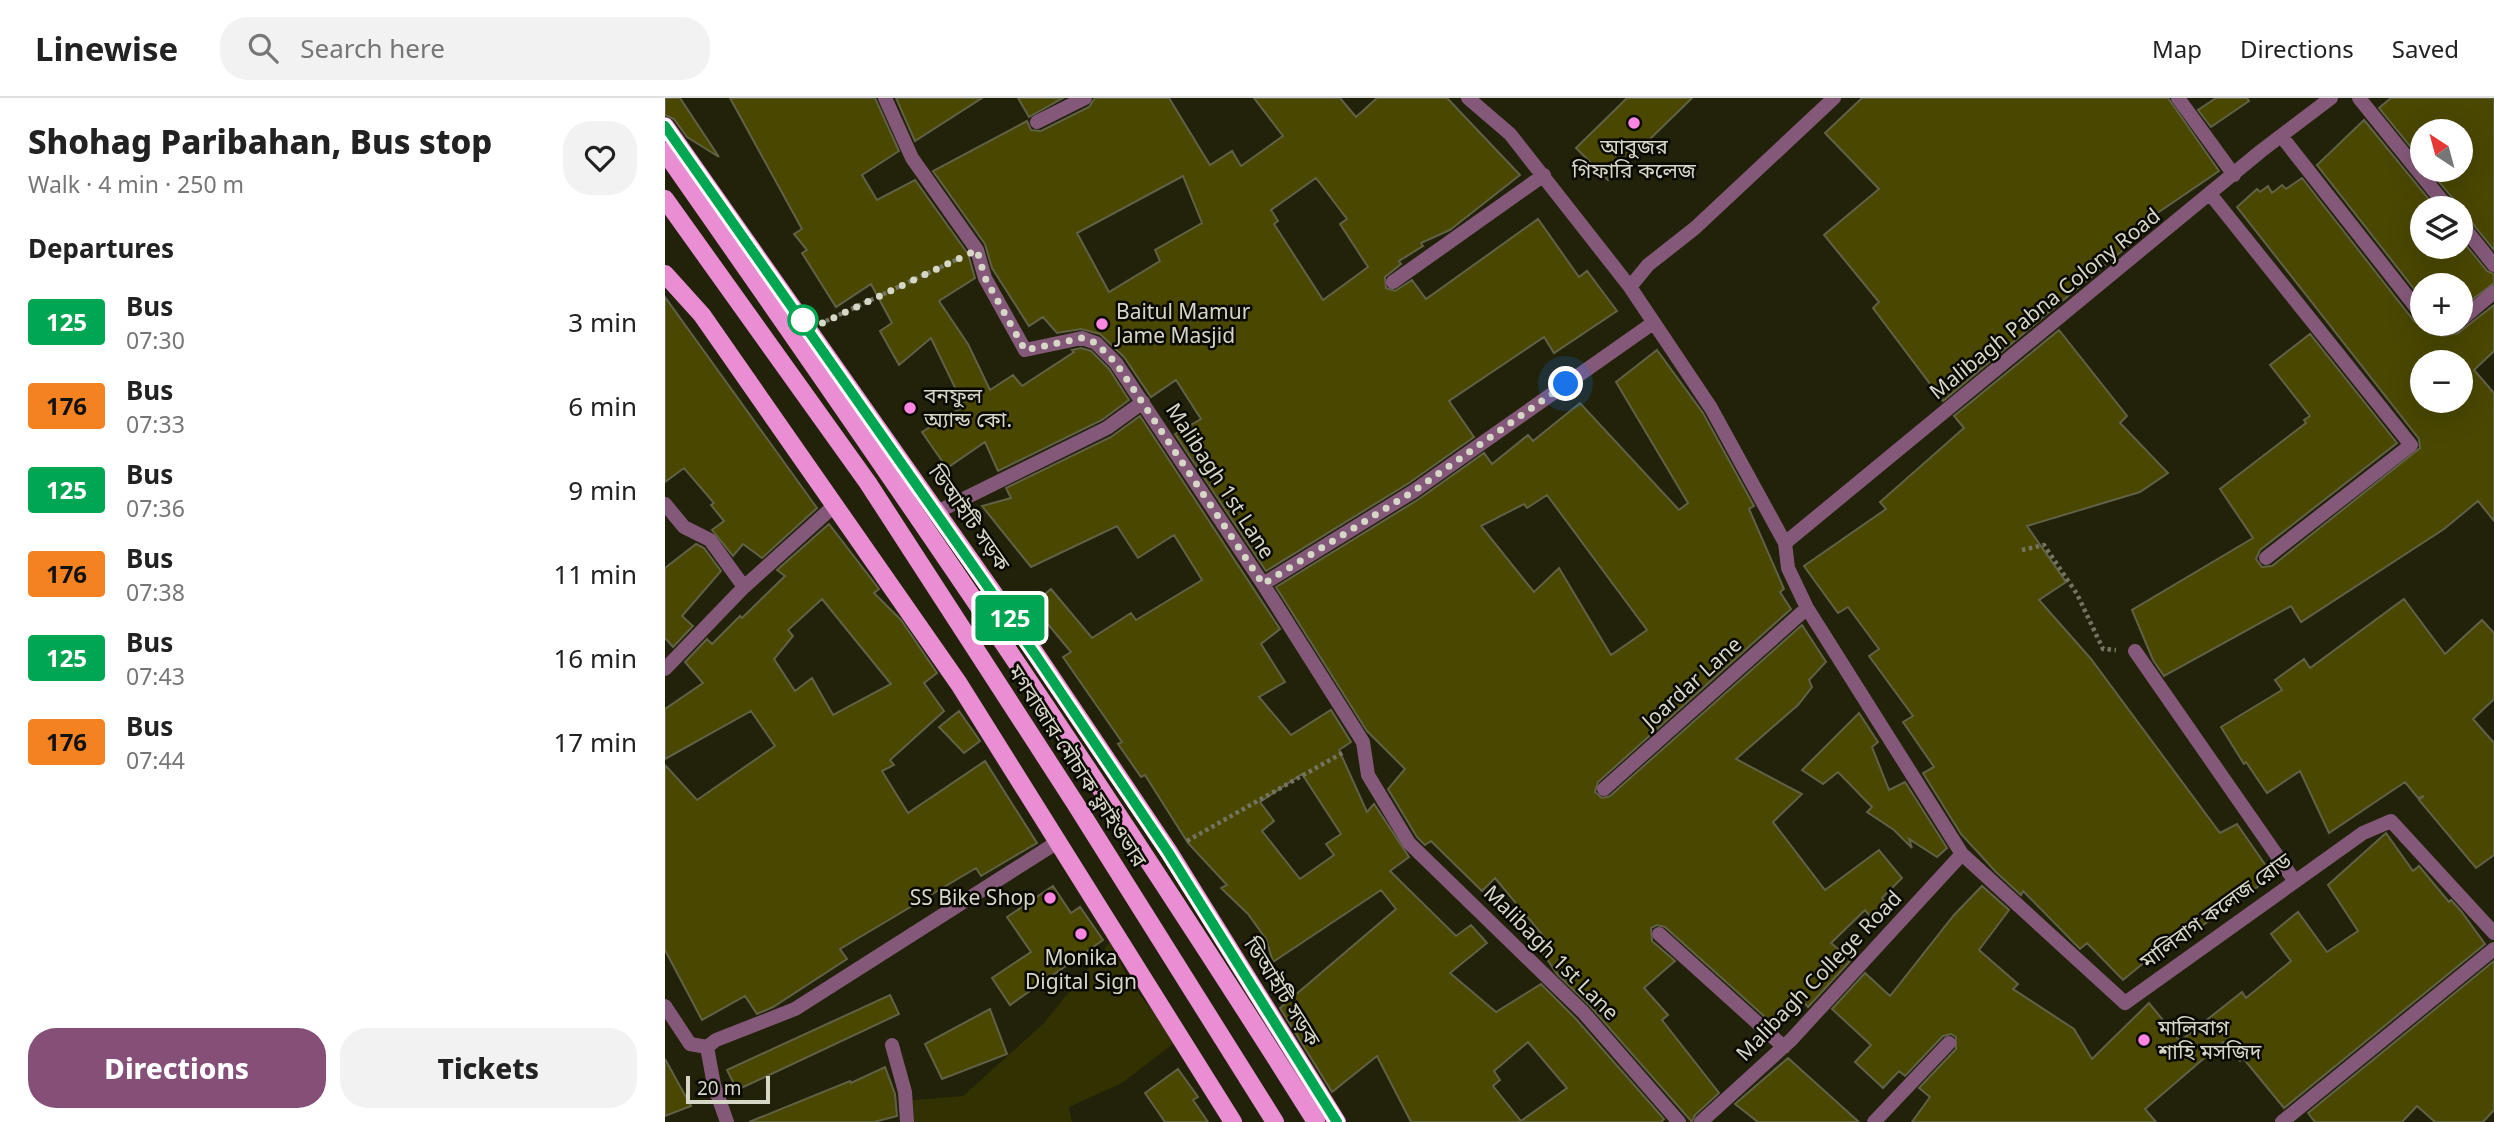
<!DOCTYPE html>
<meta charset="utf-8">
<style>
:root{--surface:#fff;--page:#f2f2f2;--text:#222;--muted:#767676;--line:#e0e0e0;--accent:#854f78}
body{margin:0;font-family:"Noto Sans","Noto Sans Bengali",sans-serif;background:var(--page);color:var(--text);height:100vh;display:flex;flex-direction:column;font-size:26px;white-space:nowrap}
*{box-sizing:border-box;margin:0}
p{font-size:23px;color:var(--muted)}
.icon{flex:none;width:38px;height:38px;fill:none;stroke:currentColor;stroke-width:2;stroke-linecap:round;stroke-linejoin:round}
.map{position:relative;flex:1;overflow:hidden}
.side{display:flex;flex-direction:column;background:var(--surface);width:665px}
.side>*{flex:none}
.badge{padding:0 14px;border-radius:5px;font-size:24px;line-height:46px}
.needle{width:46px;rotate:324deg}
.tools{position:absolute;left:1745px;top:21px;display:grid;gap:14px}
.tools a{display:grid;place-items:center;width:63px;height:63px;border-radius:50%;background:var(--surface);box-shadow:0 7px 28px #0002;font-size:35px}
.scale{position:absolute;left:21px;bottom:18px;width:84px;box-sizing:border-box;padding-left:7px;border:4px solid #d7d7c8;border-top:0;font-size:19px;line-height:24px;white-space:nowrap;color:#d7d7c8;-webkit-text-stroke:5px #0a0a03;paint-order:stroke}
.you{position:absolute;width:35px;height:35px;margin:-18px;border:5px solid #fff;border-radius:50%;background:#1a73e8;box-shadow:0 0 0 10px #1a73e833}
.map>.badge{position:absolute;translate:-50% -50%;box-shadow:0 0 0 4px #fff}
h2{padding:0 28px;font-size:26px;line-height:63px}
.round{display:grid;place-items:center;flex:none;width:74px;height:74px;border-radius:28px;background:var(--page)}
.headline{display:flex;align-items:center;justify-content:space-between;height:119px;padding:0 28px}
h1{font-size:33px;font-weight:800;line-height:52px}
.button{display:flex;gap:14px;margin-top:auto;padding:14px 28px}
.button a{flex:1;height:80px;border-radius:28px;background:var(--accent);color:#fff;font-size:28px;font-weight:800;line-height:80px;text-align:center}
.button a+a{background:var(--page);color:var(--text)}
ul{padding:0;list-style:none}
li{display:flex;align-items:center;gap:21px;height:84px;padding:0 28px}
li div{flex:1}
li b{display:block;font-size:26px}
li em{font-style:normal}
li .badge{min-width:77px;font-weight:700;text-align:center}
header{display:flex;align-items:center;gap:42px;box-sizing:border-box;height:98px;padding:0 35px;background:var(--surface);border-bottom:2px solid var(--line)}
header strong{font-size:33px}
nav{display:flex;gap:38px;margin-inline-start:auto;font-size:24px}
.search{width:490px;height:63px;background:var(--page);display:flex;align-items:center;gap:18px;box-sizing:border-box;padding:0 24px;border-radius:28px;color:var(--muted);font-size:26px}
main{display:flex;flex:1;min-height:0}
.map>svg:first-child{display:block}
</style>
<header>
<strong>Linewise</strong>
<div class="search"><svg class="icon" aria-label="search" viewBox="0 0 24 24"><circle cx="10" cy="10" r="6"/><path d="M15 15l6 6"/></svg>Search here</div>
<nav><a>Map</a><a>Directions</a><a>Saved</a></nav>
</header>
<main>
<section class="side">
<div class="headline"><div><h1>Shohag Paribahan, Bus stop</h1><p>Walk · 4 min · 250 m</p></div><a class="round"><svg class="icon" aria-label="heart" viewBox="0 0 24 24"><path d="M12 20l-8-8c-3-5 5-10 8-4 3-6 11-1 8 4z"/></svg></a></div>
<h2>Departures</h2>
<ul>
<li><span class="badge" style="background:#00a651;color:#fff">125</span><div><b>Bus</b><p>07:30</p></div><em>3 min</em></li>
<li><span class="badge" style="background:#f58220;color:#111">176</span><div><b>Bus</b><p>07:33</p></div><em>6 min</em></li>
<li><span class="badge" style="background:#00a651;color:#fff">125</span><div><b>Bus</b><p>07:36</p></div><em>9 min</em></li>
<li><span class="badge" style="background:#f58220;color:#111">176</span><div><b>Bus</b><p>07:38</p></div><em>11 min</em></li>
<li><span class="badge" style="background:#00a651;color:#fff">125</span><div><b>Bus</b><p>07:43</p></div><em>16 min</em></li>
<li><span class="badge" style="background:#f58220;color:#111">176</span><div><b>Bus</b><p>07:44</p></div><em>17 min</em></li>
</ul>
<div class="button"><a>Directions</a><a>Tickets</a></div>
</section>
<div class="map">
<svg width="1829" height="1024" viewBox="0 0 1829 1024">
<rect width="100%" height="100%" fill="#222109"/>
<!-- green -->
<path fill="#323102" d="M445,844l21,42 46,57 -55,42 -53,24 3,15h-158l-1,-22 50,-4 80,-72z"/>
<!-- building -->
<path fill="#494700" stroke="#616147" stroke-width="2" fill-rule="evenodd" d="M0,0h15l39,59 -32,-20 -13,-18 -9,-4z
M65,0h145l24,53 -37,24 15,25 38,-20 53,74 7,24 -36,23 29,43 22,46 23,-15 9,11 52,-34 -2,-2 9,-2 10,3 18,18 20,31 -27,20 -104,51 -13,-29 -38,26 -25,-36 42,-26 -33,-68 -32,27 -19,-34 12,-8 -21,-39 -35,23 -34,-54 5,-3 -13,-16 8,-5z
M231,0h86l-67,43z
M353,0h45l-34,19z
M430,0h74l41,67 22,-14 9,15 42,-30 -29,-38h86l16,19 21,-19h70l73,77 -70,55 -29,13 2,3 -24,15 2,3 -16,13 1,11 9,3 17,-11 14,19 112,-80 41,58 8,-6 30,40 -63,42 -10,-16 -95,64 25,36 -65,46 -143,88 -91,-137 26,-15 -25,-39 -25,17 -27,-40 -24,-23 -19,-5 -24,4 -14,-16 -14,9 -37,-58 -7,-24 -52,-73 94,-50 4,9 10,1 48,-24zM518,78l19,47 -47,27 5,11 -51,31 -32,-59zM651,80l31,41 -7,5 28,43 -45,33 -49,-76 4,-3 -7,-11z
M962,0h65l-84,82 -32,-32z
M1197,0h306l51,73 -63,43 4,5 -217,182 -70,-93 6,-6 -55,-67 55,-46 -54,-56z
M1551,0h31l2,3 -38,26 -13,-17z
M1726,0h103v152l-26,-32 -7,-4v-6l-32,-38h32v-39h-39v30l-43,-53z
M1699,22l72,88h-14v39h39v-8l26,32 7,3v9l-33,25v-23h-39v14l-105,-134z
M1637,80l112,143 10,3 5,9 14,3 15,-3 36,-28v46l-20,19 20,23v128l-16,-20 -34,28 -143,93 -10,-16 -127,70 -11,-16 -21,-50 121,-72 -33,-49 86,-66 -2,-3 6,-4 -40,-51 40,-31 87,109 -137,107 -4,9 6,8 10,-1 148,-118 -1,-9 -182,-232 20,-18 3,3 8,-6 4,7 10,-8 4,4zM1757,264h39v39h-39z
M0,199l152,211 -55,50 -19,-14 -10,12 -21,-26 12,-9 -13,-16 3,-2 -30,-35 -19,14z
M1394,232l68,86 -7,7 48,50 -28,19 -113,34 39,56 -27,18 52,59 129,174 17,-9 36,52 -100,70 -4,-4 -46,38 -36,-37 -7,6 -57,-58 -2,4 -25,-23 -35,-38 -38,-61 11,-6 -31,-45 10,-6 -44,-60 10,-7 -31,-42 -10,6 -34,-47 82,-57 -6,-7 84,-74 -10,-12z
M992,252l46,63 51,93 -5,3 35,80 -4,3 11,17 -193,173 -3,10 7,6 8,-2 192,-171 24,37 -17,18 3,7 -14,18 -62,54 66,35 -29,28 52,68 54,-40 23,28 -20,20 3,5 -15,13 -5,-6 -34,33 20,17 -43,47 -8,-9 -26,27 -109,-98 -8,-2 -6,3 1,13 23,20 -31,27 24,27 -6,5 57,73 -24,22 -3,7 -102,-116 -33,-32 -20,-30 8,-6 -50,-60 -13,13 -51,-50 -6,4 -8,-8 -29,-48 17,-20 -38,-38 -91,-144 143,-88 65,-46 8,11 36,-29 5,6 47,-38 99,107 9,-7 -72,-121zM882,397l100,135 -36,25 -52,-87 -25,24 -53,-66 43,-22 3,4z
M475,318l140,213 -19,15 24,38 -26,15 32,38 40,-25 20,32 -12,8 28,62 7,-8 35,53 -19,14 66,65 15,-11 16,18 -37,30 46,39 45,-28 35,35 88,100 -3,3h-250l-34,-66 -45,36 -52,-84 116,-99 -15,-19 -108,72 -7,-23 -18,-25 -27,-26 6,-3 -39,-42 -43,-68 -4,2 -23,-33 4,-2 -59,-85 8,-5 -39,-47 19,-16 41,49 39,-25 5,7 66,-40 -28,-45 -36,23 -21,-32 -86,41 -49,-61 29,-8 -5,-10 105,-51zM637,676l39,60 -15,10 8,11 -34,24 -38,-48 12,-10 -14,-19zM863,944l39,46 -46,33 -28,-35 7,-6 -6,-9z
M164,426l50,65 -5,4 27,27 36,53 -13,10 20,28 -54,49 4,5 -12,6 26,42 77,-52 52,82 -56,33 -5,-8 -136,81 7,10 -74,48 -16,7 -12,-18 -43,24 -37,-70v-185l32,35 78,-54 -24,-35 -86,48v-50l38,-26 -18,-21 22,-23 5,5 28,-28 2,2 43,-42 -8,-6zM157,501l69,85 -58,31 -21,-37 -17,13 -21,-32 19,-23 -5,-6z
M31,446l8,4 17,23 -39,45 11,10 -20,21 -8,-9v-70z
M1739,501l41,55 37,-34 12,13v66l-21,20 21,24v112l-18,13 -57,-68 5,-4 -6,2 -13,-16 -76,51 -29,-62 -33,22 -21,-31 -2,2 -23,-37 61,-37 -7,-10 29,-21 6,9z
M294,613l21,30 -16,12 -25,-26z
M1194,615l19,29 -6,5 17,43 16,-8 42,66 -10,9 -28,-18 3,9 -18,-18 -27,-18 5,-5 -34,-35 -15,12 -21,-14z
M1721,735l27,38 6,-5 30,36 2,-2 10,11 24,33 -201,164 -41,-50 -3,3 -17,-19 -78,67 11,13h-244l18,-25 -11,-9 37,-39v-12l-5,-3 -8,2 -38,40 -6,-5 -16,17 -28,-26 16,-17 -39,-36 33,-36 25,23 64,-81 28,-29 27,24 -30,40 39,34 -5,5 61,40 18,30 57,-56 31,38 62,-49 4,6 45,-37 -20,-27 27,-22 29,40 31,-21 -30,-46z
M388,788l18,27 9,-6 23,33 -93,65 -18,-27 39,-26 -24,-35z
M1829,863v149l-11,12h-48l-18,-16 -15,16h-87l-7,-9z
M225,897l9,19 -162,76 -10,-20z
M325,911l17,45 -65,25 -17,-35z
M1123,960l71,64h-101l-23,-18z
M0,961l26,47 -26,10z
M220,969l10,27 2,22 -23,6h-125l101,-41 1,2z
M513,971l20,28 -5,3 15,22h-43l-20,-29z"/>
<g fill="none" stroke-linecap="round" stroke-linejoin="round">
<!-- path -->
<path stroke="#747460" stroke-width="4.5" stroke-dasharray="3.5 3.5" stroke-linecap="butt" d="M161,223l132,-62
M1357,452l22,-5 33,49 26,55 13,1
M522,743l157,-89"/>
<!-- minor -->
<path stroke="#845879" stroke-width="14" d="M220,0l27,60 65,92 8,28 40,72 57,-12 14,5 20,20 147,221 100,158 5,33 41,68 174,169 96,110
M803,0l42,36 120,153 81,121 74,135 3,25 19,40 155,246 163,149 238,-170 28,-12 103,112
M1513,0l56,77
M1694,0l89,110
M372,24l48,-24
M1617,39l140,178
M1546,97l200,250 -145,113
M1796,126l33,41
M728,184l151,-107
M965,189l18,-22 47,-37 139,-130
M1796,222l33,-28
M1768,226l9,3 13,-3
M0,406l19,23 26,13 34,47
M272,414l170,-84 36,-26
M1120,445l476,-392 70,-53
M598,486l151,-93 239,-168
M1470,553l159,229
M0,571l79,-82 91,-82
M939,691l203,-181
M994,836l125,113
M0,908l25,38 17,3
M227,947l13,47 2,30
M62,1024l-13,-37 -7,-38 9,-7 79,-31 261,-166
M1036,1024l90,-82 171,-186
M1209,1024l75,-79
M1617,1024l212,-173"/>
<!-- primary -->
<path stroke="#ea8ed3" stroke-width="18" d="M0,28l358,509 146,217 168,270
M0,54c223,319 444,640 651,970
M0,101l203,284 207,320 200,319
M0,176l37,41 257,369 274,438"/>
</g>
<g fill="none" stroke-linecap="round" stroke-linejoin="round">
<!-- line casing -->
<g stroke="#fff" stroke-width="16">
<path id="line" d="M0,28l372,531 131,195 169,270"/>
</g>
<!-- line -->
<use href="#line" stroke="#00a651" stroke-width="10"/>
<!-- walk -->
<path stroke="#d7d7c8" stroke-width="7" stroke-dasharray="0 12.6" d="M138,222l7,9 167,-79 8,28 40,72 57,-12 14,5 20,20 147,221 151,-93 152,-107"/>
</g>
<!-- markers -->
<g fill="#fd86e2" stroke="#0a0a03" stroke-width="2.5">
<circle cx="969" cy="25" r="7"/>
<circle cx="437" cy="226" r="7"/>
<circle cx="245" cy="310" r="7"/>
<circle cx="385" cy="800" r="7"/>
<circle cx="416" cy="836" r="7"/>
<circle cx="1479" cy="942" r="7"/>
</g>
<circle fill="#fff" stroke="#00a651" stroke-width="3.5" cx="138" cy="222" r="14"/>
<g text-anchor="middle" stroke-width="5" stroke-linejoin="round" paint-order="stroke">
<!-- poi labels -->
<g font-size="21" fill="#d7d7c8" stroke="#0a0a03" text-anchor="start">
<text x="969" y="56" text-anchor="middle">আবুজর<tspan x="969" dy="24">গিফারি কলেজ</tspan></text>
<text x="451" y="221">Baitul Mamur<tspan x="451" dy="24">Jame Masjid</tspan></text>
<text x="259" y="305">বনফুল<tspan x="259" dy="24">অ্যান্ড কো.</tspan></text>
<text x="371" y="807" text-anchor="end">SS Bike Shop</text>
<text x="416" y="867" text-anchor="middle">Monika<tspan x="416" dy="24">Digital Sign</tspan></text>
<text x="1493" y="937">মালিবাগ<tspan x="1493" dy="24">শাহি মসজিদ</tspan></text>
</g>
<!-- street labels -->
<g font-size="21" fill="#d7d7c8" stroke="#0a0a03">
<text transform="translate(1380 206) rotate(-39)" y="7">Malibagh Pabna Colony Road</text>
<text transform="translate(555 383) rotate(57)" y="7">Malibagh 1st Lane</text>
<text transform="translate(304 420) rotate(55)" y="7">ডিআইটি সড়ক</text>
<text transform="translate(1027 585) rotate(-42)" y="7">Joardar Lane</text>
<text transform="translate(412 668) rotate(57)" y="7">মগবাজার-মৌচাক ফ্লাইওভার</text>
<text transform="translate(1551 813) rotate(-36)" y="7">মালিবাগ কলেজ রোড</text>
<text transform="translate(886 855) rotate(45)" y="7">Malibagh 1st Lane</text>
<text transform="translate(1154 878) rotate(-46)" y="7">Malibagh College Road</text>
<text transform="translate(617 894) rotate(58)" y="7">ডিআইটি সড়ক</text>
</g>
</g>
</svg>
<div class="tools">
<a><svg class="needle" viewBox="-14 -14 28 28"><path d="M0-13l5 13h-10z" fill="#e53935"/><path d="M0 13l5-13h-10z" fill="#767676"/></svg></a>
<a><svg class="icon" aria-label="layers" viewBox="0 0 24 24"><path d="M12 4l9 5-9 5-9-5zM3 14l9 5 9-5"/></svg></a>
<a>+</a>
<a>−</a>
</div>
<div class="scale">20 m</div>
<div class="you" style="left:901px;top:286px"></div>
<b class="badge" style="left:345px;top:520px;background:#00a651;color:#fff">125</b>
</div>
</main>
